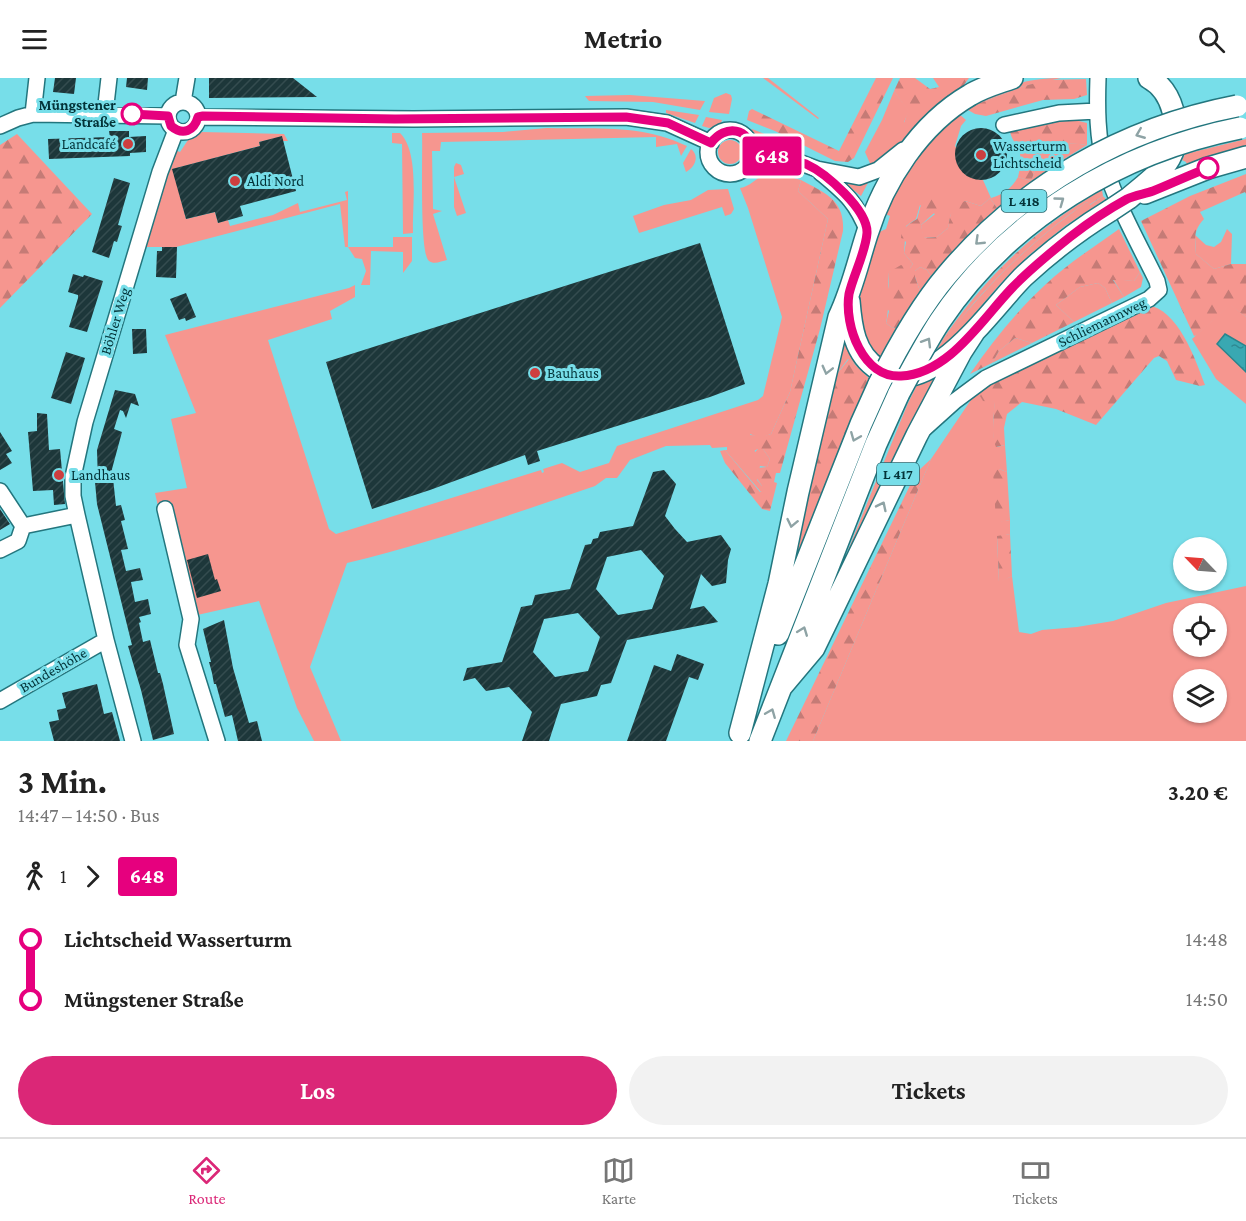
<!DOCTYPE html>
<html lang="de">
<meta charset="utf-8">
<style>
:root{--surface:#fff;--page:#f2f2f2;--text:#222;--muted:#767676;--line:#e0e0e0;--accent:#db2777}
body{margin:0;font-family:"Crimson Pro",serif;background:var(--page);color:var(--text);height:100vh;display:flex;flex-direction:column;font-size:22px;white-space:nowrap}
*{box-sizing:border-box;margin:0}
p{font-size:20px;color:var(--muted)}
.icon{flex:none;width:33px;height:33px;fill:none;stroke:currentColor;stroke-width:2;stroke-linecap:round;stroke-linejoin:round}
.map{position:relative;height:663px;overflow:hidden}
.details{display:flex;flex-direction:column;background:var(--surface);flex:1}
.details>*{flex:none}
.badge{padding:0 12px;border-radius:4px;font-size:21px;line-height:39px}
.needle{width:39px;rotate:295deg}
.controls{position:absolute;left:1173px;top:459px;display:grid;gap:12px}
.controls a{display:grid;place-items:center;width:54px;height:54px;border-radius:50%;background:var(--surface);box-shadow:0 2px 4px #0004;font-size:30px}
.map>.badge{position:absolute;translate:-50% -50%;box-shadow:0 0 0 3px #fff}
.legs{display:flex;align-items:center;gap:9px;height:66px;padding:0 18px;font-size:20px}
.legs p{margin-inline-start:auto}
.summary{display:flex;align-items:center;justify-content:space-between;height:102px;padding:0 18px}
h1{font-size:33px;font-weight:700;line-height:45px}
.cta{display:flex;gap:12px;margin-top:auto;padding:12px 18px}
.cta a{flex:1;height:69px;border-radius:36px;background:var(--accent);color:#fff;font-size:24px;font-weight:700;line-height:69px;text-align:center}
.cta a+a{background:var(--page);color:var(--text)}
ul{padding:0 18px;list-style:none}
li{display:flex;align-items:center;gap:21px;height:60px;font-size:22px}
li i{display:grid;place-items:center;width:9px;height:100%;margin:0 8px;background:currentColor}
li i::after{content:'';width:15px;height:15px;margin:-8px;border:4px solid;border-radius:50%;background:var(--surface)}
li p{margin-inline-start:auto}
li:first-child i{background:linear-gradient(#0000 50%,currentColor 0)}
li:last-child i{background:linear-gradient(currentColor 50%,#0000 0)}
header{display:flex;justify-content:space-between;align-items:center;height:78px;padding:0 18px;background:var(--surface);font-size:27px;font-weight:700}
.menu{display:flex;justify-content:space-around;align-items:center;height:84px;border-top:2px solid var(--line);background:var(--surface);font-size:16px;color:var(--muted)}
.menu a{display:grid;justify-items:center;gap:3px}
.menu .selected{color:var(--accent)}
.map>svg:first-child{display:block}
</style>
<header><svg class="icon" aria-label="menu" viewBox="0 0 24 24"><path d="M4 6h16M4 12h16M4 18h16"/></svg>Metrio<svg class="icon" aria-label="search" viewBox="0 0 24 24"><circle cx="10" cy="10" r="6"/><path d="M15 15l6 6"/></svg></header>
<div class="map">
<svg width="1246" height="663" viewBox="0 0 1246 663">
<defs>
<pattern id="forest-firs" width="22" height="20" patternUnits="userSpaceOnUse" patternTransform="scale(1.5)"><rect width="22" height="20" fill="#f6968f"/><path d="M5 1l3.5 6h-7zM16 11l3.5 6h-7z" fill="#c57b76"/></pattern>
<pattern id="water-ripples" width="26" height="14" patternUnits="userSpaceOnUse" patternTransform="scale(1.5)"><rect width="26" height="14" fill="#39a8b2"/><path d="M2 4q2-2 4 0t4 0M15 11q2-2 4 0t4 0" fill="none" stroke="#2e8992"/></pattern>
<pattern id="building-hatch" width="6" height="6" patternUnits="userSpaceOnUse" patternTransform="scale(1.5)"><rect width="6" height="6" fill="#1d373a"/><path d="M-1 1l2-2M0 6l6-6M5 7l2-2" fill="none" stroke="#344c4f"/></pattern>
</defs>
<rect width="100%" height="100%" fill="#77dee9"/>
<!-- grass -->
<path fill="#f6968f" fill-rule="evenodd" d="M763,0h5l51,40 -1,1z
M1061,0l-40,9 -46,18 -7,5 -2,-2c36,-19 54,-30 95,-30z
M894,13l15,20 -5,11 10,9 -27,25 -15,12 -7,-16 17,-32z
M726,15l5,2 1,4 -3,15 -20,-2 5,-14z
M630,17l75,6 -5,9 -47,-8 -64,-1 -4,-5z
M666,32l33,5 -4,8 -29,-10z
M958,35l8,7 -5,6 -6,20 11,16 13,9 12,27c13,-4 20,-9 27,-21l13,4 12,-31c14,-7 28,-7 44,-5l-36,22 -54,41 -7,-10 -9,8 -16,-5 -14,13 -3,14 -11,9 -14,1 -2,-13 14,-11 -15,-9 -4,14 -10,7 -2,27 9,11 -3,4 -21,4c-2,17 1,34 -3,51l5,4 5,1 -17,31 -15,-22 -6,-34 21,-71 7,-3 4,-13 -7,-3 34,-60z
M706,39l16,3 -2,6 -11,2 -7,-2z
M547,50c48,1 95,-4 140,18l-6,10 -4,-12 -21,3v-10l-215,5 -1,9h-8l1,58 9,2 -9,3 14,46c-5,1 -13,5 -18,1 -10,-7 -6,-111 -7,-128l81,-1z
M752,51l40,16 -3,5c-16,-2 -27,-3 -38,-17z
M202,54l82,2 4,7h-5l-2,-4 -22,5 1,4 -87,23 13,50 29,-7 3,11 10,-3 2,6 43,-11 25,-12 2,9 47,-12 -2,-8 3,-1v56h45v-10h19v24l-9,12v-21l-32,-1 -1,34h-9l5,-14 -4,-12 -7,-1 -7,-11h-3l-5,-43 -164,43h-31l8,-34 22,-63 5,2 8,-12z
M392,55h8c20,20 12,73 13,100l-10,1 -1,-90 -10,-1z
M1246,61v9l-58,19 -2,-5 -4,-2 3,-6z
M718 74a12 12 0 1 1 24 0a12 12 0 1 1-24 0Z
M691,71c9,7 4,18 -5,23l-3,-9z
M456,85l5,2 3,9 -10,3 12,36 -9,3 -3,-9v-40z
M772,94l29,8 -3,11 30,28 -38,173 -19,42 -11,4 -10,-4 5,18 3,-3h5l7,10 -3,8 -7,-1 -3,14 5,6 1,5 -2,1 -36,-42h2v-3l-15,1 -2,-3 -44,1 -36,14 -13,18h-11l-11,8c-82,28 -164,57 -248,77l-37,104 31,74h-27l-17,-33 -38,-107 -75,17 -29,-125 32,-5 -16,-69 25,-6 -31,-78 184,-47 6,-3v12l-25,14 2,8 -64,21 61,189 7,5 205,-64 1,3 2,-1 -1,-3 19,-6 18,9 29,-9 8,-17 141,-46 5,-4 19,-79 -34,-109 -8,-20c13,-2 18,-14 32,-16z
M869,103l-8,15 -18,-14 9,1z
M728,111l6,20 -3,5 -6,2 -3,-9 -83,26 -6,-17 31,-11 27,-5 17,-10z
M1103,118l3,3 -41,27 -37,30 -27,27 -44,51 -24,22c8,-15 20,-28 31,-41 35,-42 78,-82 123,-113l3,3z
M1227,151l5,5 -1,30 -17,5 -18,-15 -1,-19 11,10 8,2 7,-5z
M920,189l7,3 4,6 -11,15 -5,-14v-6z
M1140,194l3,6 -2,9 -17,10 -11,-18 21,2z
M1098,205l7,5 7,15 -38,19 -18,-17 24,-18z
M1230,226l16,13v87l-30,-25 -24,-40z
M1015,260l17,5 -40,20 7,-12z
M842,263l4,2 10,22 -8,-6 -15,20z
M939,293l-102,206 71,-174 11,-22z
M977,313l17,11c1,14 -4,33 3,45l8,-2 2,27 -8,-3 -3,53 14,-2v14l-13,3 2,45 13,-6 7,56 12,2 11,-4 35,-3 36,-6 53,-18 80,-17v155h-433l118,-282zM1184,536h32v32h-32zM1184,602h32v32h-32z
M807,411l15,12 -43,110z"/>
<!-- forest -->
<path fill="url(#forest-firs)" d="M876,0h17l-39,80 -6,4 -13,-1 -60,-30 -28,-11 2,-9 3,-2 87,42z
M900,0h15l15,11 9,-2 -6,-9h36l-8,11 -47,42 -9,-3 -1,-5 4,-12 -14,-20z
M1086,1l1,16 -13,4 -31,1 -57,16 -11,-2 -7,-4 7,-5 46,-18 26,-7z
M1071,41l16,4v22c-16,-2 -30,-2 -44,5l-12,31 -13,-4c2,-9 4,-18 1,-27 -3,-7 -8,-11 -9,-19l22,-9z
M17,56l75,80 -92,94v-163z
M1246,96v20l-1,-2 -45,20 4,7c-11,12 -9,18 -8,35l18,15 17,-5h15v53l-16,-12 -33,30 -3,1 -53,-115 49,-25z
M801,102c24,13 44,20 42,51l-23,98 -40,144h-4l-2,9 3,1 -7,28 -8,-2 -37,-46 -5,-12 5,-1 35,42 2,-1v-5l-7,-10 2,-8 10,-1 3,-8 -7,-10h-5l-11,5 -5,-4 -4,-14c12,-3 21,2 33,-2l19,-42 38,-173 -30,-28z
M1102,112l1,6 -14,9 -2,-3c-38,26 -75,59 -106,93 -15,16 -27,34 -42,50 42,-64 96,-117 163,-155z
M923,119l17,3 3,5 -22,20 3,13 13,-1 11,-9c3,-15 2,-20 17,-27l16,5 9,-8 7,10 -27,25 -39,43 -4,-6 -7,-3 -5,4v6l5,14 -24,37 -5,-1 -5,-4 3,-12 -5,-5 -2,-8c9,-7 6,-15 7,-26l12,-7 9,3 3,-4 -9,-11 2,-11 -5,-4c0,-10 8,-14 16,-19z
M1119,151l21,43 -6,9 -21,-1 11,17 -12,6 -7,-15 -7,-5 -18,4 -24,18 18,17 -42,21 -17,-5 -16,13 -7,12 -22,11c22,-32 46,-62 75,-89 22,-21 49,-38 74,-56z
M1147,227c31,4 48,53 58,80l-5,1 -24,-6 -9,-19 -8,-5 -5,2 -58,67 -40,-16 -34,-7 -15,12 -3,14 1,17 -9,2c-6,-12 -1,-31 -2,-45l-11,-1 -6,-10z
M849,281l20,19 -47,123h-5l-7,-3 -3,-9 26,-110z
M931,381l-118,282h-27l130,-268z
M999,391l8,3 3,48 -14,3 -3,-52z
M1010,456l2,42 -13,7 -2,-47z"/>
<!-- water -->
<path fill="url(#water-ripples)" stroke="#29858d" stroke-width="1.5" d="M1225,256l21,12v26l-29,-28z"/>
<!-- building -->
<path fill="url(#building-hatch)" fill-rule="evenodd" d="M55,0h21l-2,16 -21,-2z
M127,0h21l-1,12 -21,-3z
M209,0h84l24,19 -108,1z
M955 76a26 26 0 1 1 52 0a26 26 0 1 1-52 0Z
M109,53h20v6l17,-1v16l-16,1v3l-81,3 -1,-20 62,-2z
M282,58l14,55 -56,15 3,10 -25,7 -3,-11 -29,7 -14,-50 88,-23 -1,-4z
M114,100l16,5 -12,42 4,1 -2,6 -3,10 -3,-1 -5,17 -17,-6z
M700,165l45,141 -35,13 -173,54 3,10 -12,4 -3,-10 -95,35 -58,19 -46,-147z
M162,169h15l-1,31 -20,-1 1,-26h5z
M73,196l10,3 1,-2 19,6 -16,51 -18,-5 9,-29v-3l-10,-3z
M186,215l10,24 -10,4 -1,-3 -6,2 -9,-21z
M132,251h14l1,24 -14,1z
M66,274l19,6 -14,46 -20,-6z
M115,312l20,4 4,12 -8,-3 -5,15 -3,-7 -3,-1 -6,19 8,3 -10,37 4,37 5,-1 4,15 -4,1 7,28 -7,1 5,21 14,-3 3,12 -12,2 4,20 13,-3 3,15 -12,3 2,5 -2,1 4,19 7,-2 8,33h2l3,11 11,50 -21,6 -12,-50 -13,-44 4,-1 -35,-141 -2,-22h3l-1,-32z
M37,335l10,1 2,36 11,-1 5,55 -11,1 -1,-15 -20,1 -5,-59 9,-1z
M0,354l12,19 -6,3 6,9 -12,7z
M664,392l12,14 -11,32 10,13 12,13 34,-7 10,14 -3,11 -2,23 -14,3 -11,-12 -11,35 14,-3 14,16 -91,18 -16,43 -10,2 -4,11 -36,8 -12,37h-27l10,-29 -23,-25 -23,4 -11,-13 -12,3 4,-13 35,-6 19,-55 11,-2 3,-10 35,-6 15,-44 6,-1 2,-5 5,-1 2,-6 33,-6 20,-54zM641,472l23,26 -12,33 -34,6 -22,-26 11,-32zM578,535l22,24 -12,34 -33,6 -22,-25 11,-33z
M0,431l10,15 -10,6z
M208,476l7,26 2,-1 4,12 -24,7 -10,-38z
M224,542l9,48 16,55 8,-2 5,20h-24l-6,-26 -7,2 -9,-33h-2l-2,-11 -3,-11h2l-8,-33z
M677,576l27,10 -6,16 -9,-3 -23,64h-39l27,-76 17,6z
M97,606l7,30 8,-2 8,29h-66l-5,-19 10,-2 -2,-10 9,-2 -4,-15z"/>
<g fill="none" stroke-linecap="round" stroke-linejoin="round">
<!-- minor casing -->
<g stroke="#23767e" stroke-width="18">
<path id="minor" d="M183,24l4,-24
M168 39a15 15 0 1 1 30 0a15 15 0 1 1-30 0Z
M105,35l4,-35
M33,36l4,-36
M198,39l216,2 212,-2 41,6 44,20
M1004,47l55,-12 38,-2
M0,48l18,-8 15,-4 134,2
M708 74a22 22 0 1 1 44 0a22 22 0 1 1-44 0Z
M753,75l40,7 24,9 42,8 19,-7 25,-20
M820,94c25,21 36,29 48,60
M925,350l30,-27 31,-23 163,-79 10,-9 -2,-9c-18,-37 -40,-75 -52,-115 -8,-28 -8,-59 -7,-88
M0,413l23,35
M165,431l26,110 -4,26 30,96
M0,472l18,-9 5,-15 54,-11
M0,623l106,-61
M133,663l-27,-101 -29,-125 -4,-19v-19l12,-55 75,-250 16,-42"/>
</g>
<!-- highway casing -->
<g stroke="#23767e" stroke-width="24">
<path id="highway" d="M1145,115l63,-25 38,-11
M1129,120c32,-27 56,-41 44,-87 -4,-15 -11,-26 -24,-33
M849,223c2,25 5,53 29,68 52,34 114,-62 146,-93 27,-25 56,-47 87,-66
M778,556l83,-210 18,-40
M782,608l32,-38 103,-213 44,-83 13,-20
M740,655l39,-149 19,-92 41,-175c13,-27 19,-55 28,-83 17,-54 53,-110 103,-139 13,-8 28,-12 42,-17
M760,663l116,-297 23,-51"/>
</g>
<!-- minor -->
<use href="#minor" stroke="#fff" stroke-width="15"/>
<!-- highway -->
<use href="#highway" stroke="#fff" stroke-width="21"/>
<!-- highway-bridge casing -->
<g stroke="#23767e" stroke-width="24" stroke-linecap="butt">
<path id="highway-bridge" d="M1111,132l18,-12
M879,306c19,-38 40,-76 68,-109 75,-89 176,-147 290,-169
M899,315c13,-24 26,-49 41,-72 69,-103 180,-169 300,-193"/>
</g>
<!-- highway-bridge -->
<use href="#highway-bridge" stroke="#fff" stroke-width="21"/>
</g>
<!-- one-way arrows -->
<defs><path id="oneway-chevron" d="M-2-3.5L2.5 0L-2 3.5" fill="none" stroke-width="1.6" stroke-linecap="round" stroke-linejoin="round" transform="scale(1.5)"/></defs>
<g stroke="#8ea3a5">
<use href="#oneway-chevron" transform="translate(1140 56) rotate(158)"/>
<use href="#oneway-chevron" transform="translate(1060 123) rotate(-36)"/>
<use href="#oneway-chevron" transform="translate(979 163) rotate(136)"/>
<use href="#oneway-chevron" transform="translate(927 264) rotate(-59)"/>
<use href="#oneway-chevron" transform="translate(827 292) rotate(104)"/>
<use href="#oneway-chevron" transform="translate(855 359) rotate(112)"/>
<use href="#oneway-chevron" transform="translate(882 428) rotate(-64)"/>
<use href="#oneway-chevron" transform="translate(792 445) rotate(102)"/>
<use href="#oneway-chevron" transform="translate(803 553) rotate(-69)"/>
<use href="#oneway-chevron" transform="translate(771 635) rotate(-68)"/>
</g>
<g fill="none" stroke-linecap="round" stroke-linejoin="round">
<!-- line-1 casing -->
<g stroke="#fff" stroke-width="14">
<path id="line-1" d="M132,36l36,2 3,10c12,10 23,5 27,-9l5,-1 192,3 231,-2 42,6 43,20c14,-19 39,-16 42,10 18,3 36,5 53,11 20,9 62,46 61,69 -1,18 -14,43 -18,61 -5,32 14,84 52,82 48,-2 81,-57 111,-88 18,-19 38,-35 58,-51 18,-14 37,-27 57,-38 8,-4 18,-5 26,-8 18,-7 36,-16 55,-23"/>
</g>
<!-- line-1 -->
<use href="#line-1" stroke="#e6007e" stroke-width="9"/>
</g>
<!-- markers -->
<g fill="#fff" stroke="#e6007e" stroke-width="3">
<circle cx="132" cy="36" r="10"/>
<circle cx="1208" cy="90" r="10"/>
</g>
<g fill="#cd3e3f" stroke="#77dee9" stroke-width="2">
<circle cx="128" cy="66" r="6"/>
<circle cx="981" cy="77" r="6"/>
<circle cx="235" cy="103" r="6"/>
<circle cx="535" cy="295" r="6"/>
<circle cx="59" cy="397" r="6"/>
</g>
<g text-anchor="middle" stroke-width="6" stroke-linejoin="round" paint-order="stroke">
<!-- shield labels -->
<g fill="#77dee9" stroke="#26666d" stroke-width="1.5">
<rect x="1001.5" y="112" width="45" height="22" rx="4.5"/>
<rect x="877" y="385" width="42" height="22" rx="4.5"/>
</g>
<g font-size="14" font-weight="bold" fill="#033338">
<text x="1024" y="128">L 418</text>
<text x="898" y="401">L 417</text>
</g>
<!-- stop labels -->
<g font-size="15" font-weight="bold" fill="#033338" stroke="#77dee9" text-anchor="end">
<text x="116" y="32">Müngstener<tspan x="116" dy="17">Straße</tspan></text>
</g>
<!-- poi labels -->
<g font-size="15" fill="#033338" stroke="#77dee9" text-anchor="start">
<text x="116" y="71" text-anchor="end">Landcafé</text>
<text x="993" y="73">Wasserturm<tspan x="993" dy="17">Lichtscheid</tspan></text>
<text x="247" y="108">Aldi Nord</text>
<text x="547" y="300">Bauhaus</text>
<text x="71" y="402">Landhaus</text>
</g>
<!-- street labels -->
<g font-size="15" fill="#033338" stroke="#77dee9">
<text transform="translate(115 243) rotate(-73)" y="5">Böhler Weg</text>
<text transform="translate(1102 244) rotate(-26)" y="5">Schliemannweg</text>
<text transform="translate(53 592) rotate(-30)" y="5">Bundeshöhe</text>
</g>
</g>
</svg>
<div class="controls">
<a><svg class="needle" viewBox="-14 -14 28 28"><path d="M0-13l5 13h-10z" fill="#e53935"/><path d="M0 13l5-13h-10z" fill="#767676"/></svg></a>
<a><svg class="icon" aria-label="locate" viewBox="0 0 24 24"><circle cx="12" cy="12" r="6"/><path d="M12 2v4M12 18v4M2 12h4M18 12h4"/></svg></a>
<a><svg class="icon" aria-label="layers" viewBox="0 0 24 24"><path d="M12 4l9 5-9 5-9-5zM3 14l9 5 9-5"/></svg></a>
</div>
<b class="badge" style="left:772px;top:78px;background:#e6007e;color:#fff">648</b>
</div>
<section class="details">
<div class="summary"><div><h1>3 Min.</h1><p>14:47 – 14:50 · Bus</p></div><b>3.20 €</b></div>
<div class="legs"><svg class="icon" aria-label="walk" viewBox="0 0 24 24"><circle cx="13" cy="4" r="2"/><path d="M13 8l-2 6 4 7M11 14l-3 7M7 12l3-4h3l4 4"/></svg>1<svg class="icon" aria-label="forward" viewBox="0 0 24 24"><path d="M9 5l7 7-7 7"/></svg><b class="badge" style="background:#e6007e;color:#fff">648</b></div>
<ul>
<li><i style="color:#e6007e"></i><b>Lichtscheid Wasserturm</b><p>14:48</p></li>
<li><i style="color:#e6007e"></i><b>Müngstener Straße</b><p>14:50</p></li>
</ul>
<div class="cta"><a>Los</a><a>Tickets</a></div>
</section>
<nav class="menu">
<a class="selected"><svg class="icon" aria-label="directions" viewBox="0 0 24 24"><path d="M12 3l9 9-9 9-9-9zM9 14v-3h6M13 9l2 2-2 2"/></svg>Route</a>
<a><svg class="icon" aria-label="map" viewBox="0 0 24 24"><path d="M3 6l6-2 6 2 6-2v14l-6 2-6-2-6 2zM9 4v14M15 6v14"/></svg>Karte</a>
<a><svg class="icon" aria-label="tickets" viewBox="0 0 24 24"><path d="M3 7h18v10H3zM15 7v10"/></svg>Tickets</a>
</nav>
